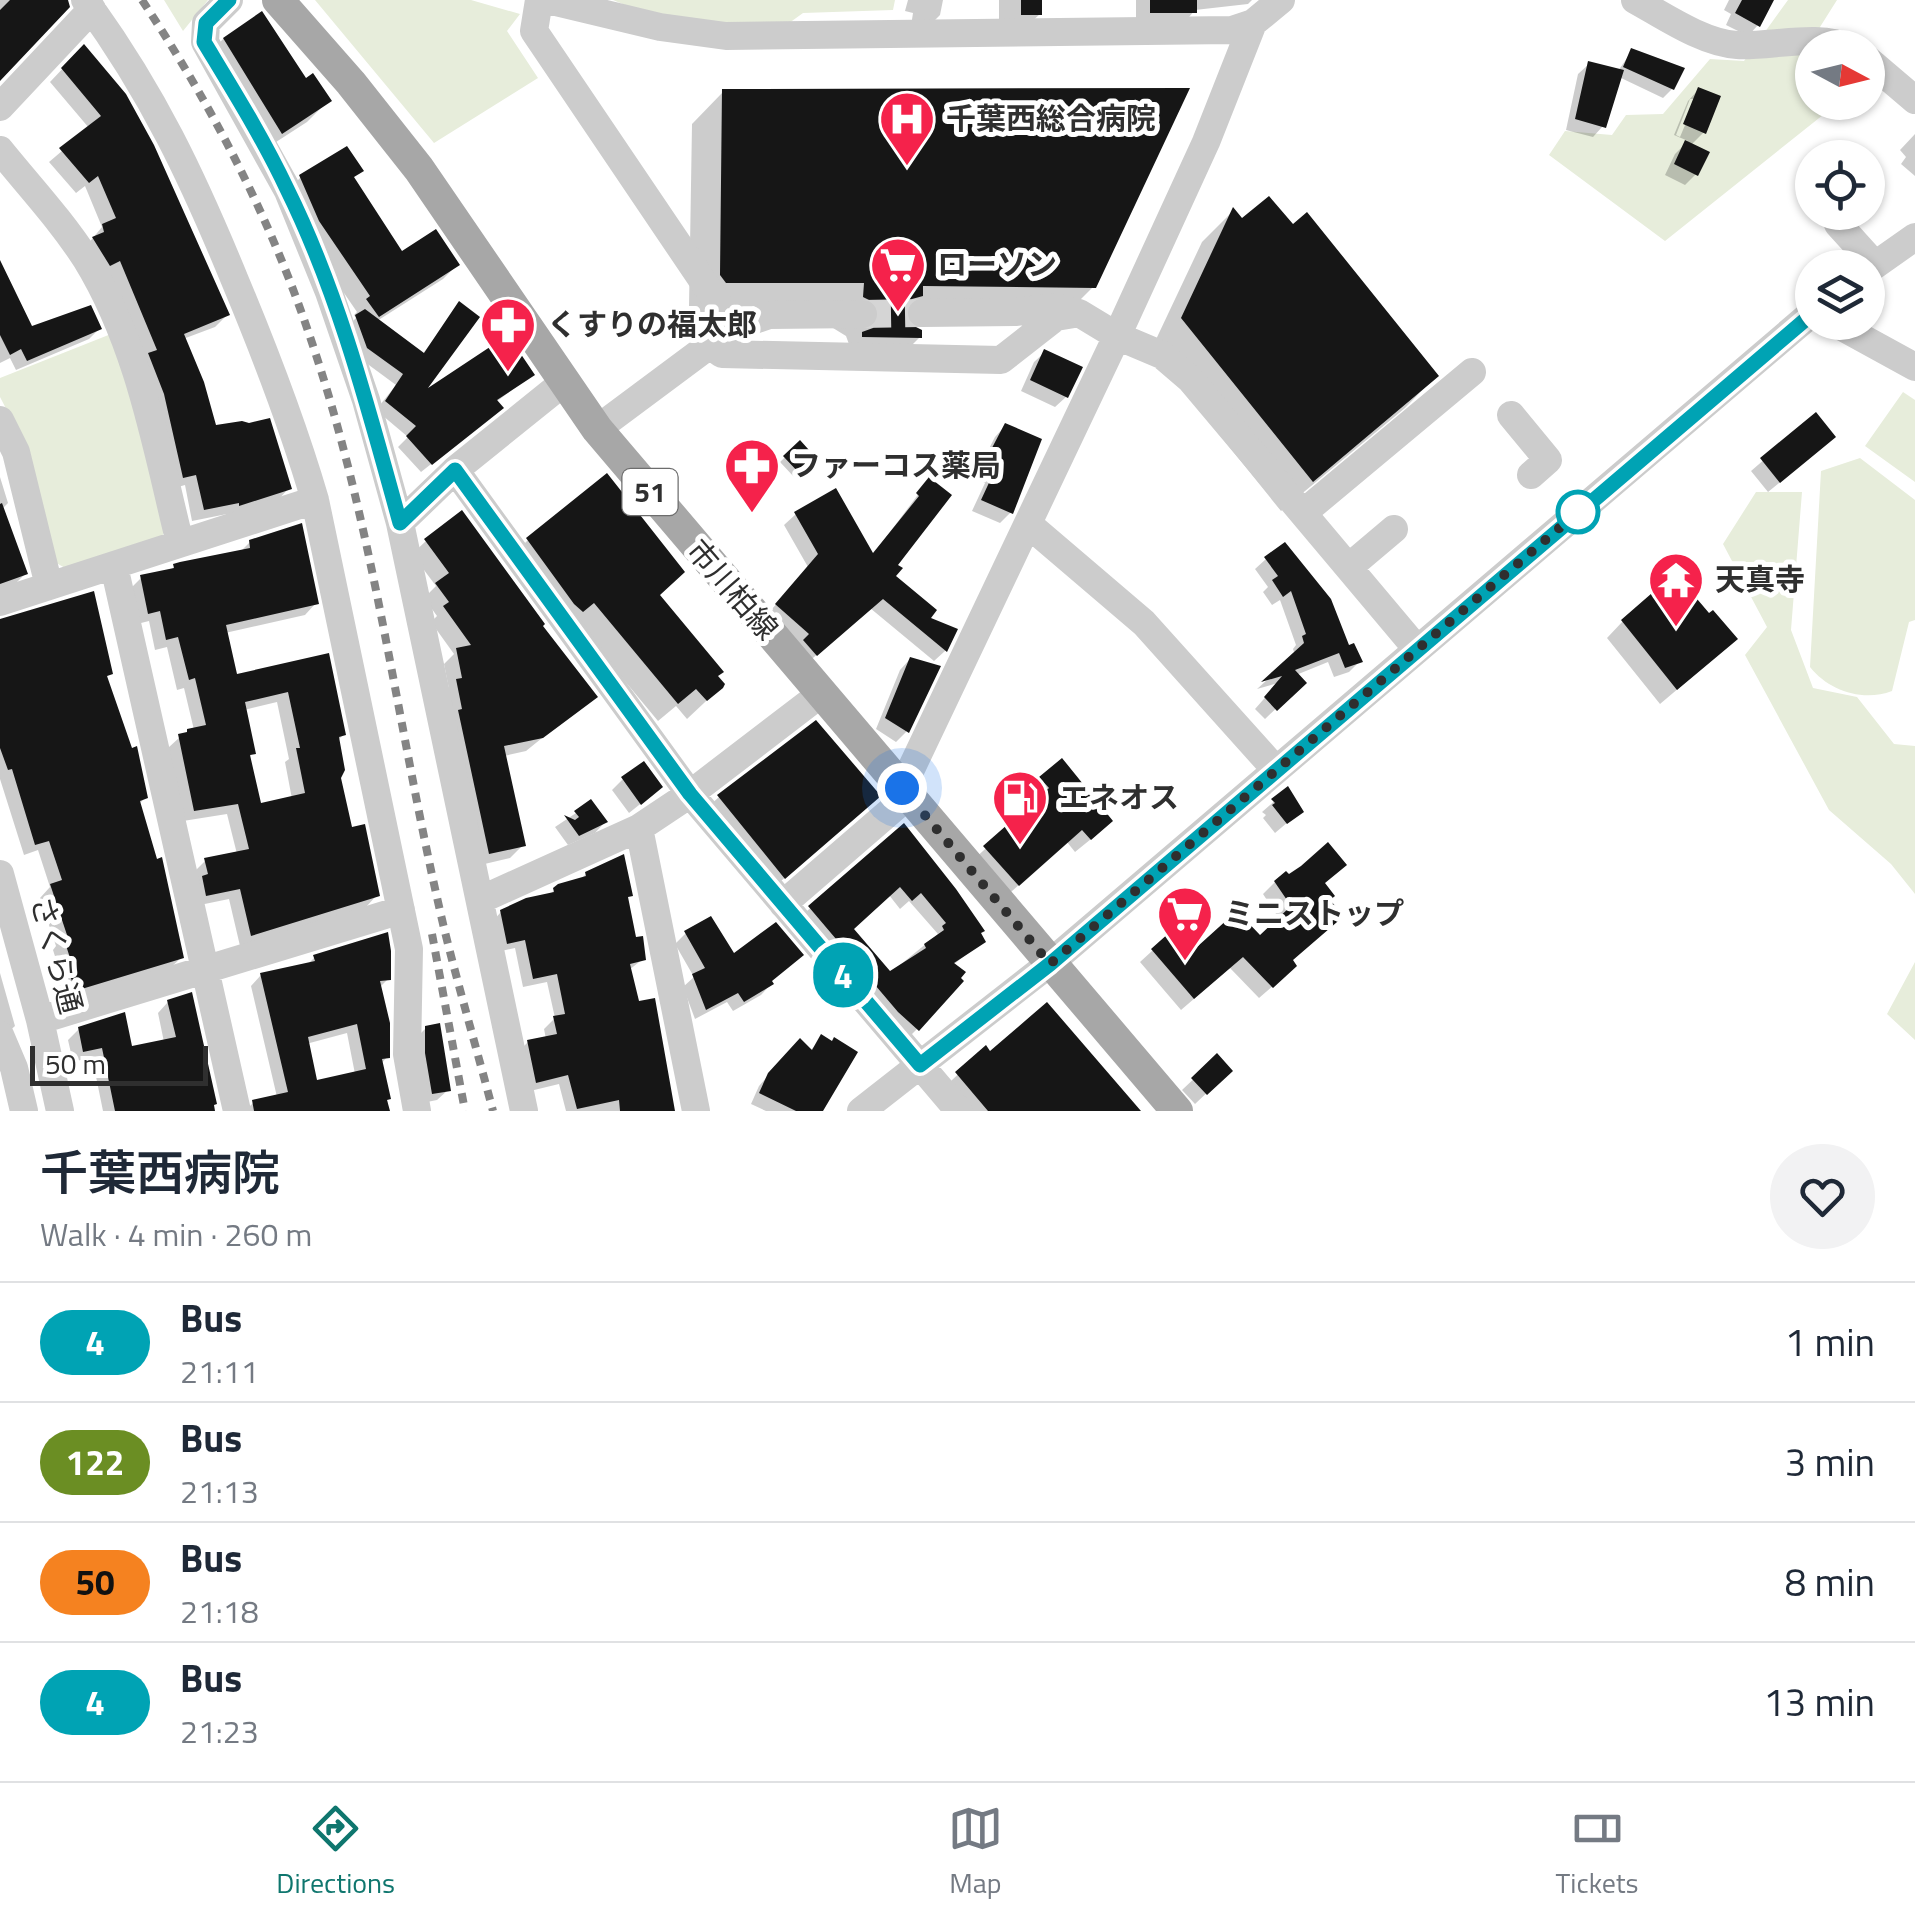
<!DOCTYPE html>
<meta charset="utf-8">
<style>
:root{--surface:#fff;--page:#f2f2f3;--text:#1f2937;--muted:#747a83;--line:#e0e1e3;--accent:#0f766e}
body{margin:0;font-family:"Titillium Web","Noto Sans JP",sans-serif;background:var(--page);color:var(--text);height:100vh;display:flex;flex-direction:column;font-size:38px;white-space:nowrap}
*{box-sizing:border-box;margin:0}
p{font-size:32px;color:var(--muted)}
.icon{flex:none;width:55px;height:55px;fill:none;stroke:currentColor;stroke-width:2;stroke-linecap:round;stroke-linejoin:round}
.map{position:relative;height:1111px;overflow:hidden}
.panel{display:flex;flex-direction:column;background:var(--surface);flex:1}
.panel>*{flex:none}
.badge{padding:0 20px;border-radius:32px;font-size:35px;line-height:65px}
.needle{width:65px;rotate:97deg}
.buttons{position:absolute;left:1795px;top:30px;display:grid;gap:20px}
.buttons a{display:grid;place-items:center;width:90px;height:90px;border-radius:50%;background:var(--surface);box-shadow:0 2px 8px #0004;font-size:50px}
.scale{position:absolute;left:30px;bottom:25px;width:178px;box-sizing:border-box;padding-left:10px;border:5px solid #2f2f2f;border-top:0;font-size:28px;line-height:35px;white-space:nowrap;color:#2f2f2f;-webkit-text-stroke:8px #fff;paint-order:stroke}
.you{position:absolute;width:50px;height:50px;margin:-25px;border:8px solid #fff;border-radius:50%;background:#1a73e8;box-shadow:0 0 0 15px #1a73e833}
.map>.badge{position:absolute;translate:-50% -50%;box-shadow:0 0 0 5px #fff}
.round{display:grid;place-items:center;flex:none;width:105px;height:105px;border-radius:52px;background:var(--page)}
.headline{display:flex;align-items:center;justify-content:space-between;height:170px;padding:0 40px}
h1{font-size:48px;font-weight:600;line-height:75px}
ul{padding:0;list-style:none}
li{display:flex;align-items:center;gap:30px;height:120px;padding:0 40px;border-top:2px solid var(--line)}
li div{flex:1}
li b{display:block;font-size:38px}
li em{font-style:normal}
li .badge{min-width:110px;font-weight:700;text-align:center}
.dock{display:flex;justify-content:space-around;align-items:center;height:140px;border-top:2px solid var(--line);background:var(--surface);font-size:28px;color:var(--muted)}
.dock a{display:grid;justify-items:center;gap:5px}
.dock .current{color:var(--accent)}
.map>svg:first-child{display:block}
</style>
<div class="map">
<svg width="1915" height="1111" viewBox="0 0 1915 1111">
<rect width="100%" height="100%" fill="#fff"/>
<!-- green -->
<path fill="#e7eddb" d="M164,0h44l-25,31z
M315,0h156l49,14 -13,17 31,47 -104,65z
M613,0h282l-2,10 -90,3 -18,13 -126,-7z
M1788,0h49l-17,27 12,16 -20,5v54l26,1 -173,138 -116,-86 16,-24 47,4 14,-20 37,-1 47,-55 34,2z
M111,334l13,29 42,164 -4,10 -97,31 -12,-7 -40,-139 -13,-25v-19z
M1903,392l12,8v82l-50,-36z
M1860,458l55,42v120l-6,2 -17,69c-29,11 -63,0 -82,-24l11,-196z
M1756,492h46l-11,138 22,58 44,9 37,47 21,2v148l-24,-30 -62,-54 -84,-155 22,-28 -44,-83z
M1915,962v78l-28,-26z"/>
<!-- shadow -->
<path fill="#0003" fill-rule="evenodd" d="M0,0h66l-66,78z
M908,0h35l-3,15 -11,11h-18l2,-13 -8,-2z
M999,0h41v14l-11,10 -30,-1z
M1136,0h116l-4,4 -53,6 -11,13h-48z
M1729,0h42l-13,25 -10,11 -22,-11 5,-11 -7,-4z
M224,38l81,43 24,19 -22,22 -48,31 -56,-93z
M83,47l144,268 -12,12 -32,12 31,89 75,60 -12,13 -50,16v-3l-35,7 -7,-36 -14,4 -89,-238 20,-24 -17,-41 -9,7 -27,-31 40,-34 -39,-46z
M1632,51l40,38 -9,9 -44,-21 -16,49 -10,11 -27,-7 12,-56 11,-10 29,7z
M1698,90l6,42 -13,13 5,29 -11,11 -20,-10 10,-21 13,-13 -14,-6 14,-34zM1690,99h6l-16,38 -4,-2z
M723,92l371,194 -32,32 -159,-1 2,7 15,13 -32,32 -38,-22 -4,-11 -13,-8v-14h-139l-5,-7 3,-183z
M1915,134v42l-14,-12 5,-7 -6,-7z
M301,177l51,1 49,76 56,11 -14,14 -66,42 45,34 37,-50 -41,92 114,-22 -36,27 -5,15 -70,55 -23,-25 10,-10 -32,-27 20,-25 -38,-28 -11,-30 9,-9 -2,-3 3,-3 -52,-76 -19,-44z
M1233,211l8,11 195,154 -31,32 -124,103 -130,-161 51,-108z
M0,276l31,53h68l-10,10 -73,31 -6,-12 -10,5z
M1045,352l21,45 -11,10 -34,-16 13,-29z
M1815,416l7,32 -54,44 -17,-21z
M1005,426l6,86 -11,11 -28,-12 13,-28 -11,-5 21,-41z
M800,443l14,16 -20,18 -14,-15z
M0,477l8,26 -7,7 24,64 -11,11 -14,5z
M929,480l-36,97 34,42 28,11 -10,21 -11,10 -64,-53 -65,57 -39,-49 42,-49 -24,-42 12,-11 76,42z
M528,540l130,56 63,91 -34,32 -11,-13 -18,15 -84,-101 -65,-61z
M426,541l114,85 54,70 -68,55 -22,5 19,89 -13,13 -34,8 -32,-171 5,-6 -5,-25 10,-10 -23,-32 6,-6 -13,-18 12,-12 -24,-32z
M250,542l66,61 -11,12 -80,18 10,44 92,-21 17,78 -7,7 1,37 12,52 27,65 -11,12 -126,39 -11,-47 -34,7 -1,-34 11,-11 32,-7 -10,-40 -44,7 -15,-73 12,-11 14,-7 -10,-42 -7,2 -10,-43 -12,3 -6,-29 -12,3 -7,-35 11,-11 28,-6 5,-5 66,-15zM277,702l12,57 -4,3 7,37 -32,7 -12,-48 5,-5 -9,-43z
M1266,559l94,102 -11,11 -15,5 -6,-15 -32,13 7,8 -38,36 -10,-10 23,-26 -21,6 38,-34 -2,-6 3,-4 -16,-45 -8,5 -9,-13 5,-5 -13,-18z
M1709,616l9,39 -58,49 -53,-66 16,-17z
M0,620l110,53 -4,5 40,119 -8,8 44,152 -12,11 -106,33 -8,-25 4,-4 -7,-22 3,-4 -16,-48 10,-11 -12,-37 -14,5 -24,-76z
M910,659l27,8 -31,65 -10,10 -20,-13 24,-59z
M1041,778l55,57 -21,17 -8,-10 -64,57 -32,-37 64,-59 -8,-10z
M623,779l26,18 -20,16 -17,-23z
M1287,790l14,21 -26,22 -12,-15 3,-3 -4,-3z
M719,797l148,9 -94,82 -65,-81z
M576,813l29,9 -10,11 -27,12 -13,-18z
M904,826l79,115 -30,24 -36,64 -10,10 -108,-121zM889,895l11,14 9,-8 29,33 -49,40 -38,-45z
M586,874l44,21 -4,4 8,41 9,19 -14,11 44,141h-107l-7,-27 -33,8 -8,-40 10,-10 18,-3 -2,-10 11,-11 -8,-36 -24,5 -8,-39 -18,4 -6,-29 10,-11 47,-16 11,-10 21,-6z
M1275,882l47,2 -40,94 -23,20 -29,-30 -49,42 -41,-48 12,-11 45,-2 63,-10 20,-19 -17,-26z
M686,933l48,24 37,27 -10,11 -28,16 -6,-9 -32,17 -12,-32 11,-10 -19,-33z
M315,957l73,22 -9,9 8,69 -6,7 8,47h-144l9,-9 23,-5 -26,-111 10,-11 46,-10zM347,1033l8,41 -40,9 -9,-39z
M0,973l15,53 -10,9 -5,-3z
M168,1002l44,109h-109l-11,-54 -19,5 -5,-22 11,-11 51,20 34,-7 -6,-29z
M426,1028l22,62 -11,10 -15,3 -7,-64z
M822,1038l-3,73h-53l-15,-7 8,-18 31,-35h20z
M985,1049l5,5 147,57h-189l-13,-15z
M1217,1057l13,14 -35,33 -13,-14z"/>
<!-- building -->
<path fill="#161616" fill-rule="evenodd" d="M10,0h58l2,7 -70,74v-71z
M1021,0h21v15h-21z
M1150,0h47v13h-47z
M1742,0h32l-14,27 -25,-14z
M262,11l44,67 7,-5 19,28 -50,33 -59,-96z
M84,44l42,50 28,51 76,170 -46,19 20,48 12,43 26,-4 7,2 21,-5 22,71 -53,17v-3l-35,7 -8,-35 -13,3 -19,-84 -16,-41 9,-3 -37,-89 -10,5 -18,-29 12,-5 -2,-8 14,-6 -18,-42 -9,7 -30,-35 42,-32 -40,-48z
M1631,48l54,20 -11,22 -51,-23z
M1588,61l36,9 -18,58 -31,-9z
M1698,87l23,9 -15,38 -23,-10z
M1190,88l-94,200 -173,-2v10l-11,3 -7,13 3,11 14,7v8l-60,-1v-5l11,-4 7,-13 -3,-11 -14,-7 1,-14h-138l-6,-8 2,-186z
M1685,140l25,12 -12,24 -24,-12z
M347,146l17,25 -10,6 48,74 34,-22 24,36 -81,52 -13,-18 4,-3 -51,-75 -20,-46z
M1269,196l24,28 14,-12 132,164 -126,106 -132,-164 52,-111 9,11z
M0,260l32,66 59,-21 11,24 -75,32 -6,-12 -11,6 -10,-20z
M459,301l21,16 -52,71 80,-53 27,40 -38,25 7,8 -72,57 -26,-29 10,-10 -31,-25 18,-27 -36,-26 -12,-33 10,-6 59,44z
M1044,349l39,18 -15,31 -38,-18z
M1816,412l20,25 -56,46 -20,-25z
M1005,423l37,16 -29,75 -32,-14 13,-28 -12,-5z
M800,440l17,19 -17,15 -17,-18z
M607,473l78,99 -25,23 64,77 -6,4 7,8 -2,4 -16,13 -11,-12 -18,15 -84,-101 -11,9 -9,-8 -48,-66z
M929,477l23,18 -54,70 5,3 -7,8 41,34 -6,8 27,11 -11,23 -64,-53 -66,57 -14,-16 6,-6 -34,-30 43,-50 -24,-42 42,-24 37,65 46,-57 -3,-3z
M2,503l26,71 -28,10v-80z
M462,510l83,114 -2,2 55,71 -55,41 -39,8 22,100 -37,8 -31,-144 4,-1 -6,-30 6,-1 -6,-30 15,-3 -28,-39 6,-4 -14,-19 14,-10 -25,-34z
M302,523l17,81 -93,21 11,49 92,-21 17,82 -7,2 6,33 -4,8 11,49 13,-3 15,72 -129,40 -11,-47 -34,7 -4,-20 6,-2 -4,-16 45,-9 -11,-45 -44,7 -16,-77 9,-2v-3l19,-4 -11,-47 -6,2 -11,-43 -12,3 -6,-29 -12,3 -8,-39 34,-7 -1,-4 7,-2 70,-14 -1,-8zM288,692l12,56h-4l9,45 -44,10 -11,-48 6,-1 -11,-52z
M1285,542l46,57 18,46 5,-2 9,19 -18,6 -6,-15 -44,17 12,13 -30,28 -13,-14 18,-21 -21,6 43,-39 -2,-7 4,-2 -15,-43 -8,6 -11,-17 6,-4 -14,-19z
M1675,573l34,40 4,-3 25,29 -61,51 -56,-70z
M94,591l19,83 -6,2 25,72 5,-2 11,52 -8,3 17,58 5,-2 22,101 -109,33 -9,-29 5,-1 -8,-25 4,-1 -17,-51 12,-4 -13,-39 -14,4 -23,-76 -4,1 -8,-22v-129z
M910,657l31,9 -32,67 -24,-15z
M816,720l65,76 -96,83 -68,-84z
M1062,758l51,63 -22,19 -9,-10 -63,56 -36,-40 66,-58 -10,-11z
M644,761l19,26 -22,18 -20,-28z
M1288,786l16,26 -17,12 -15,-19 3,-2 -4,-4z
M591,799l17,23 -29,14 -15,-21 11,5 4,-3 -5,-6z
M904,823l52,66 29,42 -4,2 5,9 -32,21 12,9 -5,6 3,3 -45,50 -21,-19 -90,-106zM900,887l12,14 9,-8 25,30 -4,3 2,4 -20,14 2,4 -36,23 -36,-42z
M1328,842l19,23 -22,18 10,13 -5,4 14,16 -51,44 4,6 -24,22 -30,-31 -49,42 -43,-50 28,-25 19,22 31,-28 3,2 8,-6 20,21 31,-29 -17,-25 12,-10 3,3 12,-8z
M624,854l9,42 -5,1 8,40 7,-1 3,24 -16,4 9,37 16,-3 20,113h-55l-1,-11 -42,9 -9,-34 -32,8 -9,-43 30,-6 -4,-18 12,-2 -8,-40 -24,5 -8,-39 -18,4 -7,-34 26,-12 28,-6 -1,-4 5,-4 28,-8 -1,-4z
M711,916l23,37 42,-31 28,33 -32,26 2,3 -30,18 -6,-9 -32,17 -14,-36 13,-6 -21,-37z
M388,932l3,19v29l-11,1 10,42v35l-8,1 9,40 -4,1 3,11h-136l-2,-11 36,-8 -28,-119 55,-12 -2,-6zM357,1024l9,45 -49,11 -9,-43z
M192,992l25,112 -3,1 1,6h-100l-13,-63 -19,4 -5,-25 47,-15 7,34 44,-9 -9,-37z
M1047,1002l94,109h-153l-33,-39 31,-27 4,6z
M440,1023l11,68 -19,3 -7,-41v-27z
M821,1034l11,7 2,-4 24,15 -35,59h-27l-37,-18 9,-20 32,-35 12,12z
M1217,1053l16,18 -26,24 -16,-17z"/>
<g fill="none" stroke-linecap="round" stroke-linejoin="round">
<!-- minor-tunnel -->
<path stroke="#d5d5d5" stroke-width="28" stroke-dasharray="28 14" stroke-linecap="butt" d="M863,314l59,-1"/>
<!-- minor -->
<path stroke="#ccc" stroke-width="28" d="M85,0c68,93 108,178 151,283 30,72 57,142 79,217l94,449 -2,105 10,57
M229,0l-23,23 -1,19 83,149 41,101 37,108 34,123 124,588
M539,0l-5,31 200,296
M547,0l113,27 66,9 506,-6 21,-7 28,-23
M1635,0c29,16 68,43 102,45 32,2 84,-12 111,3
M1868,60l47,40
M0,107l92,-98
M0,150c29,36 61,70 86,109 53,86 70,187 94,284
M1838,224l37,41
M1868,270l47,-33
M922,313l93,-1 41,-5 23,6 38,23 45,19 28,24 227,270
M1833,322l82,45
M709,345l13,9 279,6 55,-43 18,-3
M1511,415l37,45 -17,15
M0,420l16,32 33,134
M597,429l137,-102 35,-12 94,-1
M455,470l235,324 269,317
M1303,513l169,-141
M400,523l55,-53 108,-87
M1028,524l116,99 132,147
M114,566l123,545
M1349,567l45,-38
M0,602l315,-102
M902,788l215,-452 89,-194 47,-119
M639,828l57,283
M0,874l40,146 20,91
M480,900l159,-72 51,-34 132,-101
M783,904l125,-108
M40,1020l361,-110
M0,1035l14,33 10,43
M861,1111l188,-147 763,-651"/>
<!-- major -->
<path stroke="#a7a7a7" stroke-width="32" d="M278,0l73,83 68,86 178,260 580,682"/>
<!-- rail -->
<path stroke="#848484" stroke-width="8" stroke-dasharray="10 8" stroke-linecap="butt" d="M142,0c68,103 126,213 166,331 67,194 89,398 136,597 15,61 33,122 49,183
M432,934l33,177"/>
</g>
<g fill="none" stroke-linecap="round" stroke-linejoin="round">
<!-- line casing -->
<g stroke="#fff" stroke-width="22">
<path id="line" d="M229,0l-23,23 -2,19c29,48 59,96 83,147 52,105 82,222 113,334l55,-53 235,324 230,271 130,-101 762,-650"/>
</g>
<!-- line -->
<use href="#line" stroke="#00a3b4" stroke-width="15"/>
<!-- walk -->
<path stroke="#2f2f2f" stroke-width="10" stroke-dasharray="0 18" d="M902,788l148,176 528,-452"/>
</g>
<!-- icons -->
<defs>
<g id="hospital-pin" transform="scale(2.875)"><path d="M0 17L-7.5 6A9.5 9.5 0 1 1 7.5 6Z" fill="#f5224b" stroke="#fff"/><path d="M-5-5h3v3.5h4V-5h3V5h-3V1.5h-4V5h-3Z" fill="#fff"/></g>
<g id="supermarket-pin" transform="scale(2.875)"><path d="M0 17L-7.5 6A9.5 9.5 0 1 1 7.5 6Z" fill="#f5224b" stroke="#fff"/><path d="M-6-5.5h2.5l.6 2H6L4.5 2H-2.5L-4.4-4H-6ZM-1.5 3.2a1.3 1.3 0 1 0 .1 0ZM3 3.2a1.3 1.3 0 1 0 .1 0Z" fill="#fff"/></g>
<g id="pharmacy-pin" transform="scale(2.875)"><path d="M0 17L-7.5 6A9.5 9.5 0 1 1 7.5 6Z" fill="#f5224b" stroke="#fff"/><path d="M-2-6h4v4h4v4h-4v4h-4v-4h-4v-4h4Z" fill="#fff"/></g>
<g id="temple-pin" transform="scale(2.875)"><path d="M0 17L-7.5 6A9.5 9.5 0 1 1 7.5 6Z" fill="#f5224b" stroke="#fff"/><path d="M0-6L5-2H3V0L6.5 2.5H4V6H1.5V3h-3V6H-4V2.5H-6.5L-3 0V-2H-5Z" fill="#fff"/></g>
<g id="fuel-pin" transform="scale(2.875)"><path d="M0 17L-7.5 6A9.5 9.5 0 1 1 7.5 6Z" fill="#f5224b" stroke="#fff"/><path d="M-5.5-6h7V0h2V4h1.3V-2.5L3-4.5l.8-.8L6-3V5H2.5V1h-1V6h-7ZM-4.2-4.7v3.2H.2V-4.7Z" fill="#fff"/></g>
</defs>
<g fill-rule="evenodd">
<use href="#hospital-pin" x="907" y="119"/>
<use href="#supermarket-pin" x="898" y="265"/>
<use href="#pharmacy-pin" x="508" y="325"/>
<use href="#pharmacy-pin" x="752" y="466"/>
<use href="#temple-pin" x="1676" y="580"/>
<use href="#fuel-pin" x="1020" y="798"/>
<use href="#supermarket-pin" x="1185" y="914"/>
</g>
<!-- markers -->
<circle fill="#fff" stroke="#00a3b4" stroke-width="5" cx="1578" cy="512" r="20"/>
<g text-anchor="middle" stroke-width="10" stroke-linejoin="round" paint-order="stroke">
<!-- shield labels -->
<rect fill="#fff" stroke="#6d6d6d" stroke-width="2.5" x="622.5" y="469" width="55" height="46" rx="8"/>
<g font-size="28" font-weight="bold" fill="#2f2f2f">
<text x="650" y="502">51</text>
</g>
<!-- poi labels -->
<g font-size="30" font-weight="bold" fill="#2f2f2f" stroke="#fff" text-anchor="start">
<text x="946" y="129">千葉西総合病院</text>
<text x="937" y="275">ローソン</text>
<text x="547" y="335">くすりの福太郎</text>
<text x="791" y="476">ファーコス薬局</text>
<text x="1715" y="590">天真寺</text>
<text x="1059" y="808">エネオス</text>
<text x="1224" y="924">ミニストップ</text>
</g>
<!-- street labels -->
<g font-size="30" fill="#2f2f2f" stroke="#fff">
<text transform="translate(732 590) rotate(49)" y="10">市川柏線</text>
<text transform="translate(56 955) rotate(75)" y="10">さくら通</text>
</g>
</g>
</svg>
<div class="buttons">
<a><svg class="needle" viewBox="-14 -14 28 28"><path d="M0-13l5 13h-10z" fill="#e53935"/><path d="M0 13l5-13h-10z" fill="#747a83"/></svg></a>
<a><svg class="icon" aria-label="locate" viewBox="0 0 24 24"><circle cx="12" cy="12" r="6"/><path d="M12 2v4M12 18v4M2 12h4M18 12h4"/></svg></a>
<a><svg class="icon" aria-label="layers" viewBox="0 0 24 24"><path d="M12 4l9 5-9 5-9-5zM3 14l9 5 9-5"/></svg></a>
</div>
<div class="scale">50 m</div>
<div class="you" style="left:902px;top:788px"></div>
<b class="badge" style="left:843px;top:975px;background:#00a3b4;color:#fff">4</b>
</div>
<section class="panel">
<div class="headline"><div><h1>千葉西病院</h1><p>Walk · 4 min · 260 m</p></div><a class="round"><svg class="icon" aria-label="heart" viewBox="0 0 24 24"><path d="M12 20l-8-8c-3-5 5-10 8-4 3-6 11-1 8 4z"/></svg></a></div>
<ul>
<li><span class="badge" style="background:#00a3b4;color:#fff">4</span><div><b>Bus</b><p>21:11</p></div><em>1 min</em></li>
<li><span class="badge" style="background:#6b8e23;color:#fff">122</span><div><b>Bus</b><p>21:13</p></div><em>3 min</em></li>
<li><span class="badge" style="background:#f58220;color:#111">50</span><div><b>Bus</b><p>21:18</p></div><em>8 min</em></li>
<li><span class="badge" style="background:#00a3b4;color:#fff">4</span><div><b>Bus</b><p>21:23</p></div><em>13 min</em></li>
</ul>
</section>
<nav class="dock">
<a class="current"><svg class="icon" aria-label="directions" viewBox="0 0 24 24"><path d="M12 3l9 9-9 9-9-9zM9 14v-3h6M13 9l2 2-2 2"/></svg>Directions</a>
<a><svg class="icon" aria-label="map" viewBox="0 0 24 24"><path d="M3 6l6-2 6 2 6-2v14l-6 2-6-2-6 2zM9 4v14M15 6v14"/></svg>Map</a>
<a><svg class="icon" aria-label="tickets" viewBox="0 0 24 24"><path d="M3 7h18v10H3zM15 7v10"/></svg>Tickets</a>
</nav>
